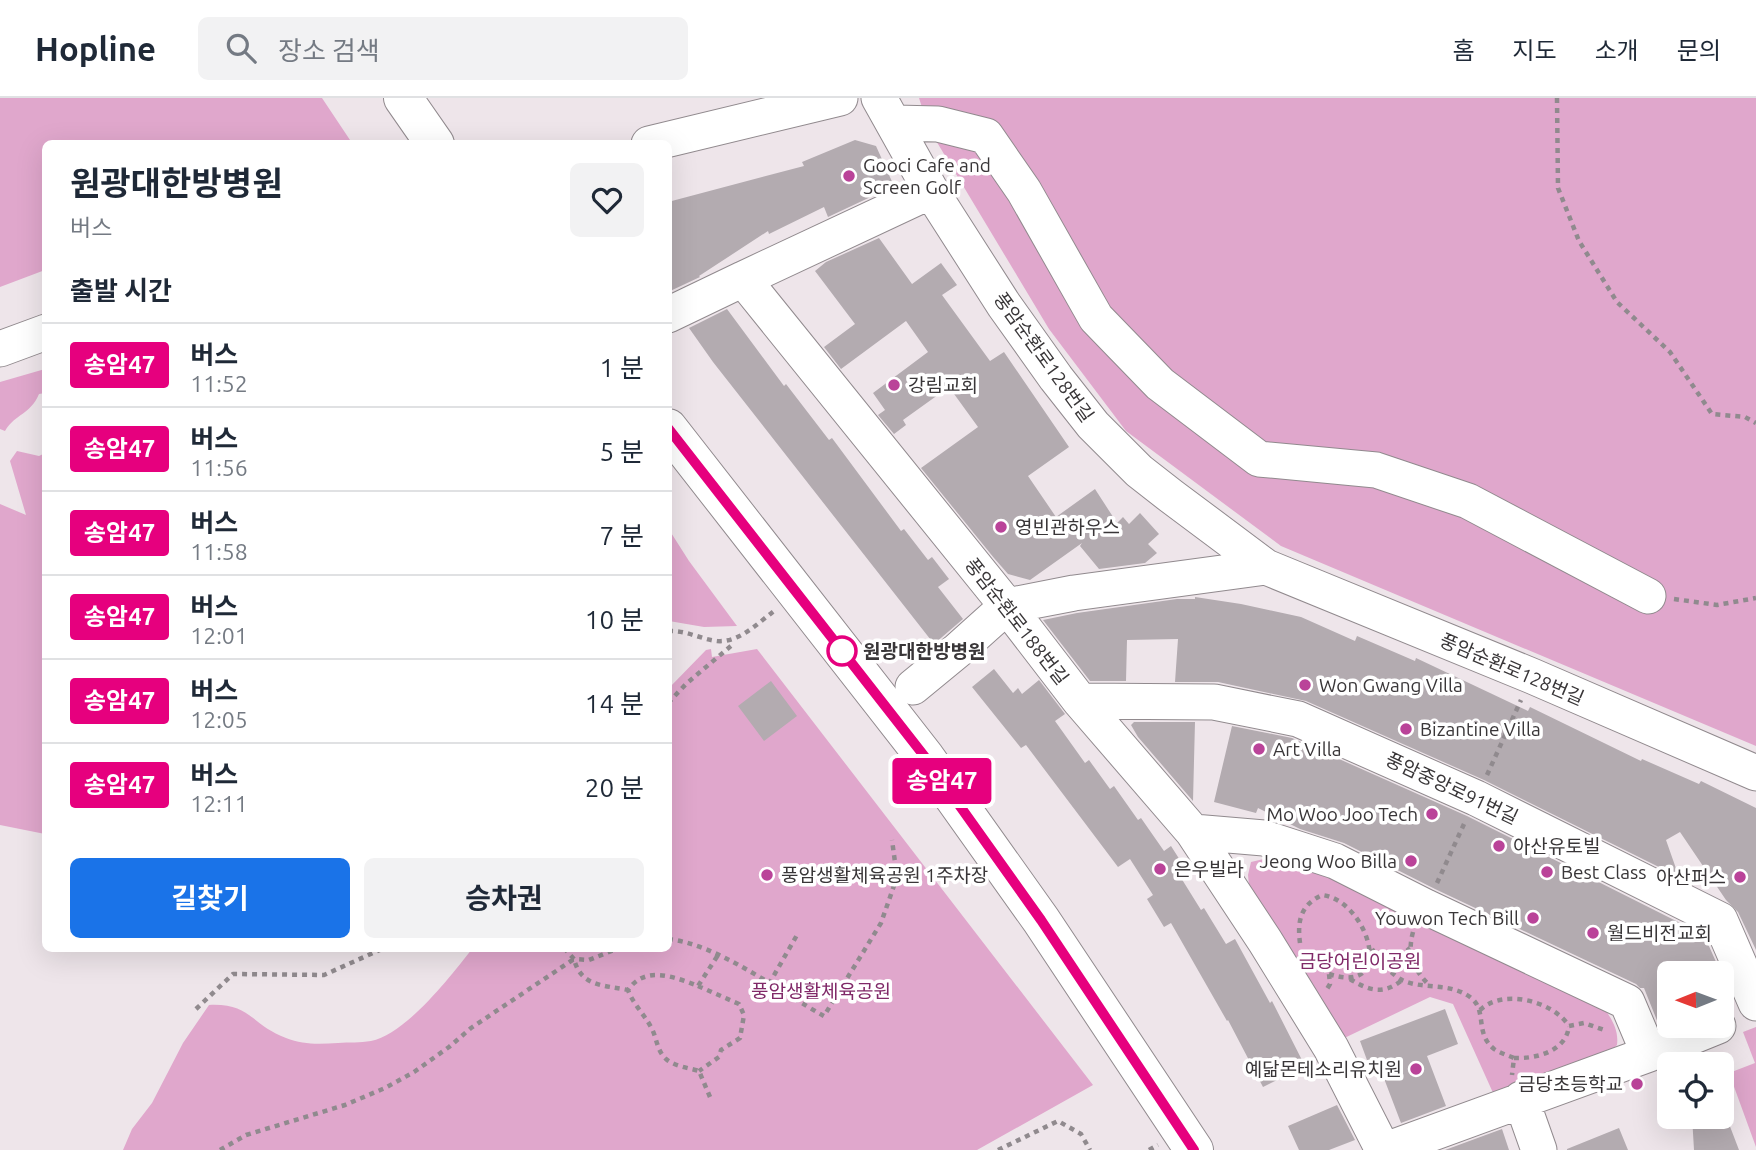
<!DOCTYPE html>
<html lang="ko">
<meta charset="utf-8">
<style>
:root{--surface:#fff;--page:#f2f2f3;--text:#1f2937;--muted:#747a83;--line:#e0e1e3;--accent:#1a73e8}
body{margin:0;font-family:Ubuntu,"Noto Sans KR",sans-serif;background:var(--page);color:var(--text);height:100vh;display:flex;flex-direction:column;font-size:26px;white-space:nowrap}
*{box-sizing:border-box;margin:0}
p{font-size:23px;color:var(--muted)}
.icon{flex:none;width:38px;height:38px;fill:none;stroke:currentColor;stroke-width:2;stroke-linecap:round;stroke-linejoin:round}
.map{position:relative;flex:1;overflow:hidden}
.panel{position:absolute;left:42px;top:42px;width:630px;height:812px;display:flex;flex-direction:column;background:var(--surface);border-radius:10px;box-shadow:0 7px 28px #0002}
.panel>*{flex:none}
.badge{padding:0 14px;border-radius:5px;font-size:24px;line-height:46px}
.needle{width:46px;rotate:269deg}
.buttons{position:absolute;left:1657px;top:863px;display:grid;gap:14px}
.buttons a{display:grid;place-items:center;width:77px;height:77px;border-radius:10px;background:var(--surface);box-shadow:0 7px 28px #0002;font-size:35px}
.map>.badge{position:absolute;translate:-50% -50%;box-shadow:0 0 0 4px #fff}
h2{padding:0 28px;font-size:26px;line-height:63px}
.round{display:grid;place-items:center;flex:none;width:74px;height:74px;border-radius:10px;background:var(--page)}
.headline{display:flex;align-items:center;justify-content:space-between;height:119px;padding:0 28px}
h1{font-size:33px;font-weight:700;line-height:52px}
.action{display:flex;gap:14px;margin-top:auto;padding:14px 28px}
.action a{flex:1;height:80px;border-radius:10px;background:var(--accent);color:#fff;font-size:28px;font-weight:700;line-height:80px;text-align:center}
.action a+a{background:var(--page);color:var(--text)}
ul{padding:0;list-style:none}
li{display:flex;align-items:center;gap:21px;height:84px;padding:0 28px;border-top:2px solid var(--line)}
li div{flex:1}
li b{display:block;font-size:26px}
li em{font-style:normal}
li .badge{min-width:77px;font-weight:700;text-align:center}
header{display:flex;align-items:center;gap:42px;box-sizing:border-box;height:98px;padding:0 35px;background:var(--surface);border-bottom:2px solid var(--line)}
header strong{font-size:33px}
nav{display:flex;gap:38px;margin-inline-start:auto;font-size:24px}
.search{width:490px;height:63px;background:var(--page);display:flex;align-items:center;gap:18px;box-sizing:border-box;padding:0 24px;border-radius:10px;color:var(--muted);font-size:26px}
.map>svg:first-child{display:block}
</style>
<header>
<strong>Hopline</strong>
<div class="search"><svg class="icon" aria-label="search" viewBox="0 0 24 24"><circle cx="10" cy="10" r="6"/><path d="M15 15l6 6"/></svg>장소 검색</div>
<nav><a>홈</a><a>지도</a><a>소개</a><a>문의</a></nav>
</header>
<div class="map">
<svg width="1756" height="1052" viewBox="0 0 1756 1052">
<rect width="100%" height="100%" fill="#eee5ea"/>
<!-- green -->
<path fill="#e0a7cc" d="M0,0h322l30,45 -306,1 -1,126 -45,17z
M919,0h837v648l-475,-200 -155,-115 -77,-102 -120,-200z
M45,271v24l-6,1c-9,21 -23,19 -34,37l-5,-2v-47z
M17,353l22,5 6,-3v381l-45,-9v-321l26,11 -16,-54z
M668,430l21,33 48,65 -33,1 -35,-6z
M711,551l1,8 45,-8 336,436 -116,65h-854l9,-21 20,-26 31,-60 26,-38c42,-2 42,20 77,33 17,7 34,6 52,5 11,-1 22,0 33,-2 35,-7 79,-64 101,-92l196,-1 1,-260 37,-38z
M1276,758l56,17 270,132c9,13 17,24 15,40l-5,5 -118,45 -41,-91 -23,-7 -94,45 -86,-146 -2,-21 3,-13z
M1756,929v120l-27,-74 26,-10 -12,-31z"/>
<!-- building -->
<path fill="#b3abb0" d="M855,42l21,6 18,40 -66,31 -4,-10 -55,27 -1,-3 -69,45 1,1 -32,15v-90l136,-36 -2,-4z
M879,140l33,46 29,-21 16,22 -15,10 48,66 14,-9 65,95 -41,29 28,41 39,-28 22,34 6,-6 6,7 11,-11 19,21 -11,10 9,9 -12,10 -46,6 -19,-23 2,-3 -52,37 -22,-6 -14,-16 -73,-90 57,-41 -29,-40 -46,33 3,5 -12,9 -16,-19 7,-5 -12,-17 55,-41 -22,-31 -65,48 -17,-22 31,-23 -40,-53 11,-9z
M727,211l57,77 2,-2 43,56 3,-2 69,93 3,-2 24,31 4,-3 17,22 -11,8 25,32 -29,25 -221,-282 -24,-34z
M1195,499l46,7 60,13 54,24 2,-5 58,25 1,-3 112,53 2,-4 111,54 1,-2 57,25 2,-3 55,27v142l-18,-38 -12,-12 -46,-68 -14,8 13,37 -195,-97 -178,-79 -88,-19h-43l3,-43 -51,1 -1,41h-36l-47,-61 34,-7 100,-14h18z
M994,571l19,24 5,-5 4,6 17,-14 26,34 -10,7 30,42 4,-3 21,29 4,-3 24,34 3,-2 23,33 7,-5 14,22 -7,5 23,37 3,-2 22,36 9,-5 35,64 2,-2 33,65 -42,21 -35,-67 -1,1 -56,-98 -7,4 -17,-28 6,-4 -23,-36 -12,8 -92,-122 -5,3 -49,-61z
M771,583l26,35 -33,25 -26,-35z
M1134,624h61l-2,79 -55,-64 -7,-12z
M1232,628l60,12 175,78 237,119 17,38h-51v51l-10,4 -16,-40h-4l-4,-4 -201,-95 -91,-46 -44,-14 -42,-21 -2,5 -42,-11z
M1445,911l13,35 -31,12 19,50 -45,17 -21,-55 -9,3 -11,-30z
M1337,1007l18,35 -26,10h-30l-11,-24z
M1692,1018h34l13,34h-45z
M1619,1030l9,22h-61v-1z
M1502,1031l7,21h-64z"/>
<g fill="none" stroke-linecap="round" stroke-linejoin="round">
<!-- minor casing -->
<g stroke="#918a8e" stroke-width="37">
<path id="minor" d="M879,0l52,93 73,114 52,73 37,47 46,46 32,25 95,71 266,109 224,97
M895,25l43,1 48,12 38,55 72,127 64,66 99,75 117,11 92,31 180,95
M649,46l191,-46
M931,93l-188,88 264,327 73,95 113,131 72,109 66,107 52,102
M668,217l75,-36
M0,251l46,-17
M1007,508l67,-13 192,-26
M913,589l45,-37 49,-44
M1080,603l134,1 84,17 178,79 244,122 36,83
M1193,734l71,6 71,23 91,46 201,95 22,52
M1521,1001l18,51
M1386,1052l263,-96 69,-28"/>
</g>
<!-- major casing -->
<g stroke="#918a8e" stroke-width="40">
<path id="major" d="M403,0l32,46
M668,330l257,329 116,163 153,230"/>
</g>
<!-- path -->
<path stroke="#908a8e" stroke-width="4.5" stroke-dasharray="5 5" stroke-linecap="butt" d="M1557,0l1,90 21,53 38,61 53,50 42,62 33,3 11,6
M1674,501l43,6 39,-7
M668,533c18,-1 32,8 49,10 22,2 41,-18 57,-30
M668,605l18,-19 46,-39
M1487,677l34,-75
M1437,785l27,-59
M1413,834c-6,22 0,36 15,52
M668,841c50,5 112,53 156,77l57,-93 16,-46 -5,-37
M1300,845c-3,-23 1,-38 22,-48 46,5 76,102 7,79
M564,850l10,11 15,1 30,-12
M1372,851c7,11 19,25 30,31 21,10 47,2 68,17 18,13 4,36 24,52 6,4 13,6 20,9l-2,17
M1380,861h17l13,-11
M1313,864l16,12 1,10 -3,5
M1350,881c19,12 34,16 52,1
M769,886l28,-49
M698,888l41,18 5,11 -4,23 -19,12 -2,7 -20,14
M196,911l37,-35 91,1 60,-27
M1480,912c23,-22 73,-9 89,16
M1514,960c21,1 52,-6 55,-32l15,-3 23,8
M710,999l-11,-26c-10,-3 -25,-5 -33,-12 -9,-8 -9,-20 -14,-30 -7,-14 -19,-25 -24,-39 17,-25 47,-13 70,-4l20,-31
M220,1052l26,-15 99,-30 40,-17 29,-16 35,-25 22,-19 103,-69c7,28 30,26 54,31
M998,1052l60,-29 23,13 9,16
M1149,1052l9,-5"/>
<!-- minor -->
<use href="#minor" stroke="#fff" stroke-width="35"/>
<!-- major -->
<use href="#major" stroke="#fff" stroke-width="38"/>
</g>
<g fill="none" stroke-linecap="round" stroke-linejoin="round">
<!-- line casing -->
<g stroke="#fff" stroke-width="16">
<path id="line" d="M668,330l257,329 116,163 153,230"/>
</g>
<!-- line -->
<use href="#line" stroke="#e6007e" stroke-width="10"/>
</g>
<!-- markers -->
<g fill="#ba4399" stroke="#fff" stroke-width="2.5">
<circle cx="849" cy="78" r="7"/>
<circle cx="894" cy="287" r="7"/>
<circle cx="1001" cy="429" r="7"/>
<circle cx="1305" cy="587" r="7"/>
<circle cx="1406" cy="631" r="7"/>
<circle cx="1259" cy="651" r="7"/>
<circle cx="1432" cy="716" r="7"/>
<circle cx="1499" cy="748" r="7"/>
<circle cx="1411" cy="763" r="7"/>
<circle cx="1160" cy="771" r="7"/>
<circle cx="1547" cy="774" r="7"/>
<circle cx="767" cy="777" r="7"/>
<circle cx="1740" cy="779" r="7"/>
<circle cx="1533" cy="820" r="7"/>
<circle cx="1593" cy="835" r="7"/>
<circle cx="1416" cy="971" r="7"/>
<circle cx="1637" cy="986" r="7"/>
</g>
<circle fill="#fff" stroke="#e6007e" stroke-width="3.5" cx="842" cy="553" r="14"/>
<g text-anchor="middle" stroke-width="7" stroke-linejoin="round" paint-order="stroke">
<!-- poi labels -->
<g font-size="19" fill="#393638" stroke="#fff" text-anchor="start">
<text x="863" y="74">Gooci Cafe and<tspan x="863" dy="22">Screen Golf</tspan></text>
<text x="908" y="294">강림교회</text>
<text x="1015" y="436">영빈관하우스</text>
<text x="1319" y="594">Won Gwang Villa</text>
<text x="1420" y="638">Bizantine Villa</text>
<text x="1273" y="658">Art Villa</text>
<text x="1418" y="723" text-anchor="end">Mo Woo Joo Tech</text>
<text x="1513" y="755">아산유토빌</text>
<text x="1397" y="770" text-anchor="end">Jeong Woo Billa</text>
<text x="1174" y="778">은우빌라</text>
<text x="1561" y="781">Best Class</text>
<text x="781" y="784">풍암생활체육공원 1주차장</text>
<text x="1726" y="786" text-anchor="end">아산퍼스</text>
<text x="1519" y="827" text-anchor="end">Youwon Tech Bill</text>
<text x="1607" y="842">월드비전교회</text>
<text x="1402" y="978" text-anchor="end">예닮몬테소리유치원</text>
<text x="1623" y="993" text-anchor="end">금당초등학교</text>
</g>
<!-- street labels -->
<g font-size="19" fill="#393638" stroke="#fff">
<text transform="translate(1044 259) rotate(54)" y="7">풍암순환로128번길</text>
<text transform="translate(1017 523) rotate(52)" y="7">풍암순환로188번길</text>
<text transform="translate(1512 571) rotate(23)" y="7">풍암순환로128번길</text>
<text transform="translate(1452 690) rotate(25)" y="7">풍암중앙로91번길</text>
</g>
<!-- stop labels -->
<g font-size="19" font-weight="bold" fill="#393638" stroke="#fff" text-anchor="start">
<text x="863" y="560">원광대한방병원</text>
</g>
<!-- park labels -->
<g font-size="19" fill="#802968" stroke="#fff">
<text x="1360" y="870">금당어린이공원</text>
<text x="821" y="900">풍암생활체육공원</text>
</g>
</g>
</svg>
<div class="buttons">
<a><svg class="needle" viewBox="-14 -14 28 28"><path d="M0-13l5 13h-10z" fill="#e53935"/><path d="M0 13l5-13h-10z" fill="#747a83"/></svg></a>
<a><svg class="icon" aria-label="locate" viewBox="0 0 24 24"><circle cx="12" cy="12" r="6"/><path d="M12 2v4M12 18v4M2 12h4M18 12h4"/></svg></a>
</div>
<b class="badge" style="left:942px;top:683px;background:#e6007e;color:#fff">송암47</b>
<section class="panel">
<div class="headline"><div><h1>원광대한방병원</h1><p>버스</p></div><a class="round"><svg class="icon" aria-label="heart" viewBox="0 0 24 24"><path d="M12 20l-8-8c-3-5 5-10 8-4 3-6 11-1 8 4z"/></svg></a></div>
<h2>출발 시간</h2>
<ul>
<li><span class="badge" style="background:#e6007e;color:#fff">송암47</span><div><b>버스</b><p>11:52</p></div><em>1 분</em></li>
<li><span class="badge" style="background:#e6007e;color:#fff">송암47</span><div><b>버스</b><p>11:56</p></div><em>5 분</em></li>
<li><span class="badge" style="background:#e6007e;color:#fff">송암47</span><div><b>버스</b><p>11:58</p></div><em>7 분</em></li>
<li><span class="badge" style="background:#e6007e;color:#fff">송암47</span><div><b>버스</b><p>12:01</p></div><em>10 분</em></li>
<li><span class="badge" style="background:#e6007e;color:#fff">송암47</span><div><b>버스</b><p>12:05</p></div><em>14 분</em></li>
<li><span class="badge" style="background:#e6007e;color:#fff">송암47</span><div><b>버스</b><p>12:11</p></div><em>20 분</em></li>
</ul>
<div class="action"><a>길찾기</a><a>승차권</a></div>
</section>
</div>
